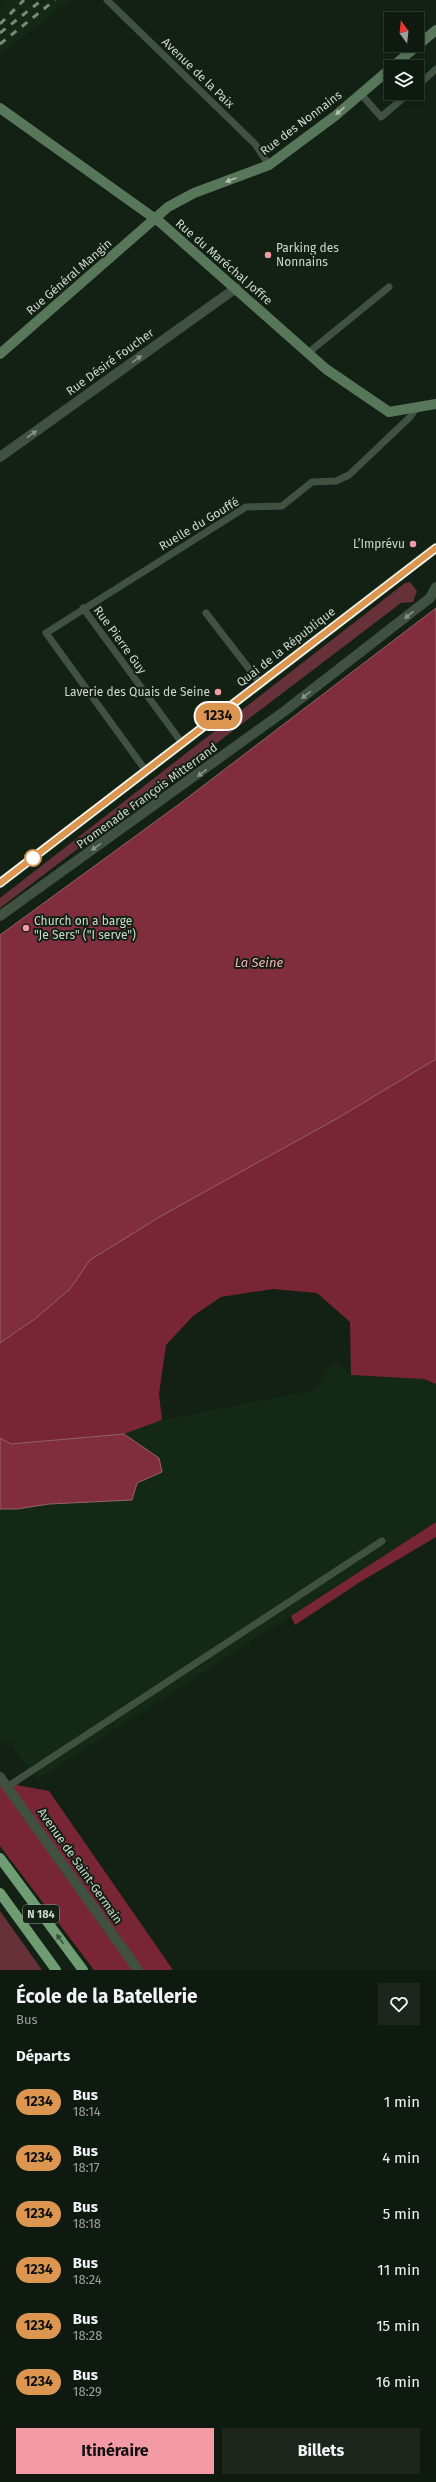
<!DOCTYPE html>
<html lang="fr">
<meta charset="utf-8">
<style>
:root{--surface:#0e190f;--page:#1c261d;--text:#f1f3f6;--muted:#9ba09e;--line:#2e382f;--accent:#f49aa4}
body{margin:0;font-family:"Fira Sans",sans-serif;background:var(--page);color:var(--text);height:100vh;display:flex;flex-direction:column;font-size:15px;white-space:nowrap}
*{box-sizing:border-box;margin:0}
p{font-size:13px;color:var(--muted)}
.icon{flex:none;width:22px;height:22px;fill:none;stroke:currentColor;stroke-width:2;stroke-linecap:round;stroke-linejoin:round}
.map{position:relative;height:1970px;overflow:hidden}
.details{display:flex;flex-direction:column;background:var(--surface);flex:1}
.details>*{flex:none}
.badge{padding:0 8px;border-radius:13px;font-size:14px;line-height:26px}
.needle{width:26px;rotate:345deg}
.controls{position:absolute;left:384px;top:12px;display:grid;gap:8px}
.controls a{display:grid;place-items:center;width:40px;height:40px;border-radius:0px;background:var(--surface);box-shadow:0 2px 6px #0003,0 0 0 1px var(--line);font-size:20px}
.map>.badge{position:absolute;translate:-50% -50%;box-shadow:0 0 0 2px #fff}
h2{padding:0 16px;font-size:15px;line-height:36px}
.round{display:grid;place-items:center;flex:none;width:42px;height:42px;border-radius:0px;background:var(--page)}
.head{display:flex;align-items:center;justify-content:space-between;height:68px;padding:0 16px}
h1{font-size:19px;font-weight:700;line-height:30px}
.cta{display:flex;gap:8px;margin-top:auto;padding:8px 16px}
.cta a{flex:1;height:46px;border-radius:0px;background:var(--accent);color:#111;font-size:16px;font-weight:700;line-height:46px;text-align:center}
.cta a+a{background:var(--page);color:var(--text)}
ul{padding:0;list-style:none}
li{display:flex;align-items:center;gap:12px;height:56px;padding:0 16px}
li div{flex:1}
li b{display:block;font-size:15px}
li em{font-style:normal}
li .badge{min-width:44px;font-weight:700;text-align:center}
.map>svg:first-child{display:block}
</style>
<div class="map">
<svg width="436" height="1970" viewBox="0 0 436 1970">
<rect width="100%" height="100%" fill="#132114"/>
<!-- built -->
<path fill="#142816" d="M4,0h66l-70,55v-51z
M333,1361l18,14 73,4 12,5v138l-399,258 -29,-40 -8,2v-233h17l32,-5 107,-28 3,-18 -35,-24 38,-14 153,-30z"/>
<!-- green -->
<path fill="#663138" d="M410,582l7,9 -4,11 -12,1 -401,305v-10l405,-315z
M0,1911l42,59h-42z"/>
<!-- forest -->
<path fill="#782636" d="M436,1059v325l-12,-5 -73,-4 -1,-53 -33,-29 -44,-4 -52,8 -28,19 -27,29 -7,49 3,26 -38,14 -113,10 -11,-6v-95l36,-25 34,-29 20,-29 71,-44 177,-98z
M436,1522v15l-76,45 -65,43 -4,-9z
M0,1782l49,9 124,179h-79l-94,-124z"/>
<!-- water -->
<path fill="#802e3d" stroke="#976168" d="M436,608v451l-98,59 -177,98 -71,44 -20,29 -34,29 -36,25v-408l178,-130z
M124,1434l35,24 3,14 -25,11 -5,17 -83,4 -32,5h-17v-71l11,6z"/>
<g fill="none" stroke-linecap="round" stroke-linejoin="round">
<!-- lane -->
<path stroke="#405041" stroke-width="7" d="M107,0l148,144 14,21
M417,86l19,-17
M361,94l20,23 28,-24
M308,353l81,-66
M83,608l99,135
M206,613l54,70
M146,771l-100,-138 200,-126 36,-1 30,-24 24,-1 13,-6 61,-58 7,-10
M7,1787l375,-246"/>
<!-- street -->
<path stroke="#405041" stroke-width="10" d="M0,457l236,-169
M0,916l286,-206 144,-112 6,-11
M0,1777l138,193"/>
<!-- secondary -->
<path stroke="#57765a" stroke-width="10" d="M392,67l44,-37
M0,108l161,115 165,146 63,43 47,-8
M0,354l168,-147 26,-14 75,-28 66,-49 56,-48
M0,883l436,-335"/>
<!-- primary -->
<path stroke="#6f9c72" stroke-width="10" d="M0,1858l83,112
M0,1893l56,77"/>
<!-- rail -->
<path stroke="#7d887d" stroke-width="3" stroke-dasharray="7 7" stroke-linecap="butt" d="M0,24l24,-24
M0,33l42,-33
M0,44l55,-44"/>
</g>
<!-- one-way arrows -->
<defs><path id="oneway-solid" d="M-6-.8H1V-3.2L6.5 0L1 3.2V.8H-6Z"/></defs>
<g fill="#b0bfb1">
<use href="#oneway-solid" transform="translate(340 111) rotate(140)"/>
<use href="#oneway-solid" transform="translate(231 180) rotate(159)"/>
</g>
<g fill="#879488">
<use href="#oneway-solid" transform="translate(137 359) rotate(-36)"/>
<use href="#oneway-solid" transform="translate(32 434) rotate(-36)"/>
<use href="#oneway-solid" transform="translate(409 615) rotate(141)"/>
<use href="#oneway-solid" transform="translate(306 695) rotate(142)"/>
<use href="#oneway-solid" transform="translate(202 773) rotate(143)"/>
<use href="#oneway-solid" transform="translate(96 847) rotate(145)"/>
</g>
<use fill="#38523a" href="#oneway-solid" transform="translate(60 1939) rotate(-126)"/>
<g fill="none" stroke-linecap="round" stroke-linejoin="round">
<!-- line casing -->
<g stroke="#fff" stroke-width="9">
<path id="line" d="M0,883l436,-335"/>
</g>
<!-- line -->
<use href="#line" stroke="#dc9650" stroke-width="6"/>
</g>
<!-- markers -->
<g fill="#f49aa4" stroke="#132114" stroke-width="1.5">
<circle cx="268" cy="255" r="4"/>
<circle cx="413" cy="544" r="4"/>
<circle cx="218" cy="692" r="4"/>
<circle cx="26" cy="928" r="4"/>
</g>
<circle fill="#fff" stroke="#dc9650" stroke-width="2" cx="33" cy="858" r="8"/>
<g text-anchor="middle" stroke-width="4" stroke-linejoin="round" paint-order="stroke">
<!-- shield labels -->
<rect fill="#132114" stroke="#96a096" stroke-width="1" x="23" y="1905" width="36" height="18" rx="3"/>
<g font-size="11" font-weight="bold" fill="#ced7ce">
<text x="41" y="1918">N 184</text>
</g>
<!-- street labels -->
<g font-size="12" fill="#ced7ce" stroke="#132114">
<text transform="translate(198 73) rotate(44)" y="4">Avenue de la Paix</text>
<text transform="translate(301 123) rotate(-37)" y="4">Rue des Nonnains</text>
<text transform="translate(224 262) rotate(41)" y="4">Rue du Maréchal Joffre</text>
<text transform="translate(69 277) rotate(-41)" y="4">Rue Général Mangin</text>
<text transform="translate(110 362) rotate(-36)" y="4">Rue Désiré Foucher</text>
<text transform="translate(199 524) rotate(-31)" y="4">Ruelle du Gouffé</text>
<text transform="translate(120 640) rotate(54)" y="4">Rue Pierre Guy</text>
<text transform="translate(286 647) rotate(-38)" y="4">Quai de la République</text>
<text transform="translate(147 796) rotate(-36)" y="4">Promenade François Mitterrand</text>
<text transform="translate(80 1866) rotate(55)" y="4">Avenue de Saint-Germain</text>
</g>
<!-- poi labels -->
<g font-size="12" fill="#ced7ce" stroke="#132114" text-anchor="start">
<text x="276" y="252">Parking des<tspan x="276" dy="14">Nonnains</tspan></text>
<text x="405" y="548" text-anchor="end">L’Imprévu</text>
<text x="210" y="696" text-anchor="end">Laverie des Quais de Seine</text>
<text x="34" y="925">Church on a barge<tspan x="34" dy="14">"Je Sers" ("I serve")</tspan></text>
</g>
<!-- water labels -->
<g font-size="13" font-style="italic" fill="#f9b0b7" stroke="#132114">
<text x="259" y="967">La Seine</text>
</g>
</g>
</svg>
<div class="controls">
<a><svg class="needle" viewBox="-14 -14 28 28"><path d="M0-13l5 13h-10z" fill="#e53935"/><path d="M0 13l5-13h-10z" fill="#9ba09e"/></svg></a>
<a><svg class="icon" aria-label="layers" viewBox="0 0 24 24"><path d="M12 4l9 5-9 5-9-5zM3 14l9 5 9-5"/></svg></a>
</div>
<b class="badge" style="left:218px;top:716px;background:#dc9650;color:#111">1234</b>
</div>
<section class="details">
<div class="head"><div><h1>École de la Batellerie</h1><p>Bus</p></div><a class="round"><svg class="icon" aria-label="heart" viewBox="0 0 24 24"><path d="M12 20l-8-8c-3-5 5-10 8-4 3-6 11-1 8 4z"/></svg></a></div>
<h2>Départs</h2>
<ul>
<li><span class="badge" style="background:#dc9650;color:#111">1234</span><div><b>Bus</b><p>18:14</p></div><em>1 min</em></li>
<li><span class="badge" style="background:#dc9650;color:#111">1234</span><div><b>Bus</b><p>18:17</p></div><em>4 min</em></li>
<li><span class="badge" style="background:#dc9650;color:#111">1234</span><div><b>Bus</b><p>18:18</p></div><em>5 min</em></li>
<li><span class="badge" style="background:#dc9650;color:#111">1234</span><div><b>Bus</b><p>18:24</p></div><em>11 min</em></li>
<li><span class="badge" style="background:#dc9650;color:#111">1234</span><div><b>Bus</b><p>18:28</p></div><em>15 min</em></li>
<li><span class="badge" style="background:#dc9650;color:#111">1234</span><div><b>Bus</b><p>18:29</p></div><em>16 min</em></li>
</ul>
<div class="cta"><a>Itinéraire</a><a>Billets</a></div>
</section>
